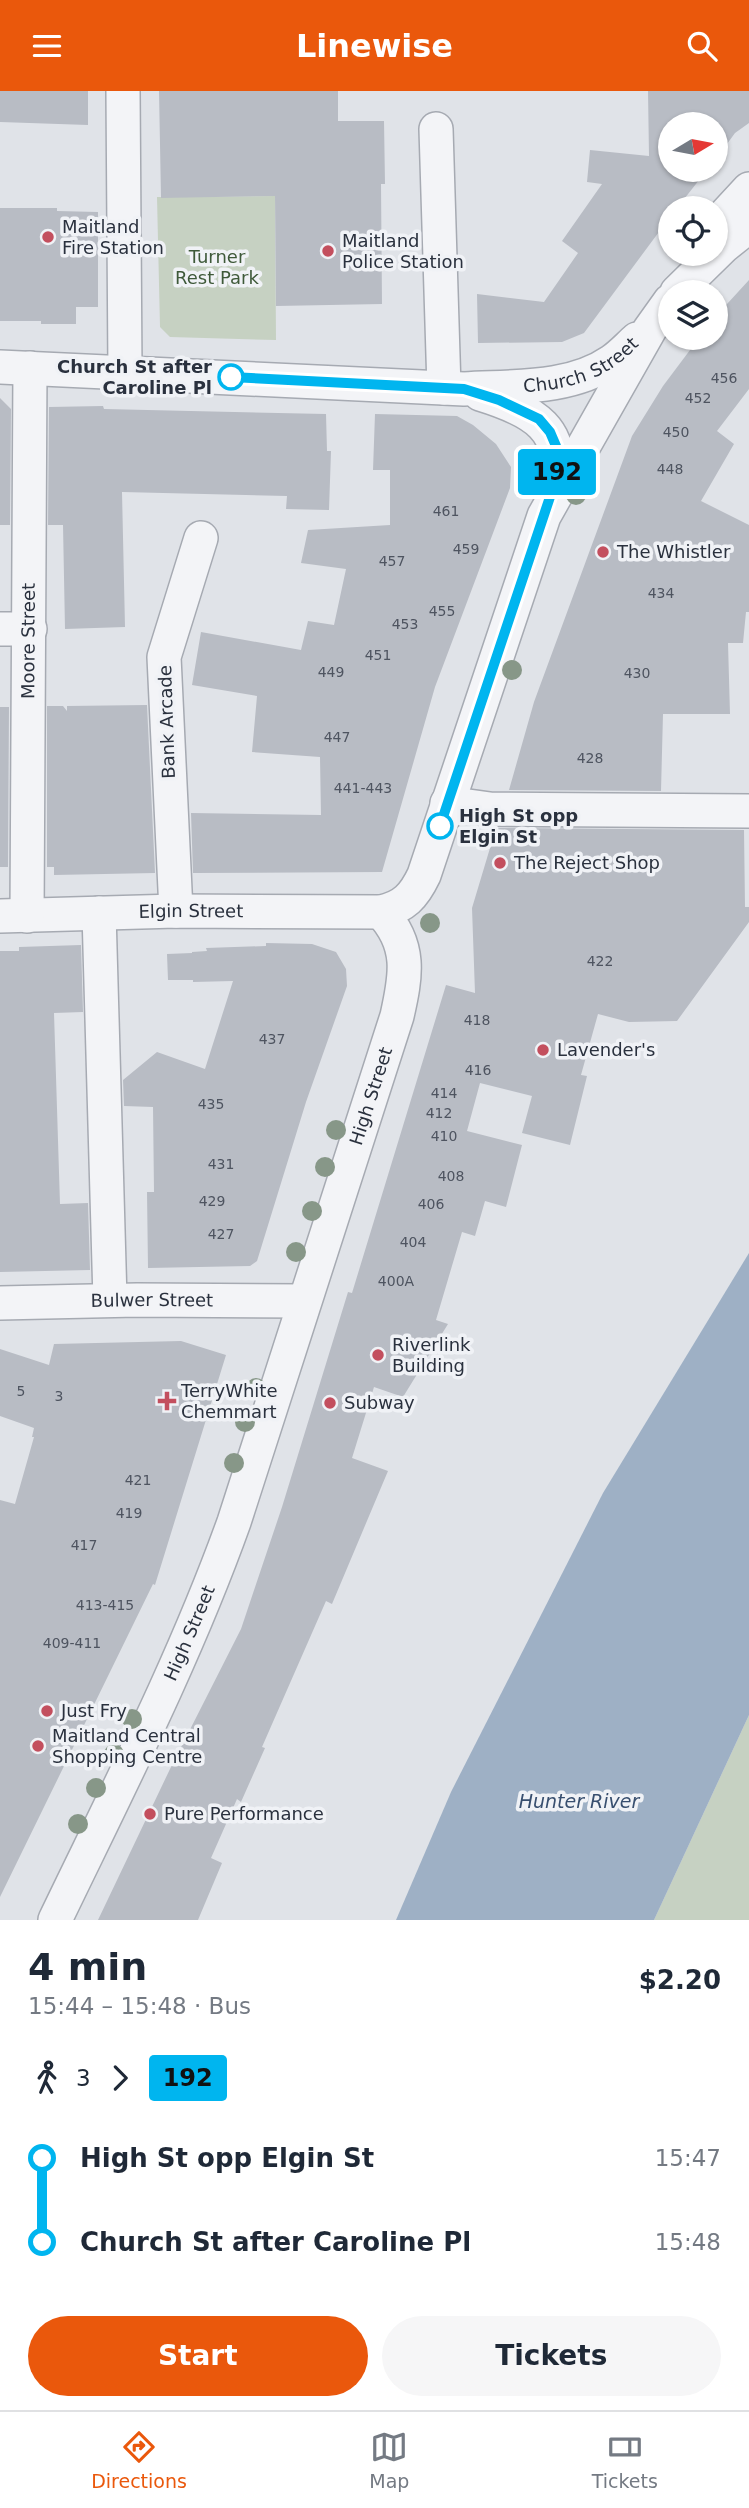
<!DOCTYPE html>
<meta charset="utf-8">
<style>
:root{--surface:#fff;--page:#f6f6f7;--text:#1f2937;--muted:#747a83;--line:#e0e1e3;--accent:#ea580c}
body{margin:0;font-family:"DejaVu Sans",sans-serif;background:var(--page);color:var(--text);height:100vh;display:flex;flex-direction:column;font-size:26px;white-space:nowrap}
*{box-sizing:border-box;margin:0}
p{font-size:23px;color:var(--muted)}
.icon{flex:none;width:38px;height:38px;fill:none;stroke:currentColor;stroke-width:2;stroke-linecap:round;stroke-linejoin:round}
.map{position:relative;height:1829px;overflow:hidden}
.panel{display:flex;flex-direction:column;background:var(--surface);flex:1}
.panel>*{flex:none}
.badge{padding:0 14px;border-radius:5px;font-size:24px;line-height:46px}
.needle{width:46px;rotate:80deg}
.controls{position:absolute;left:658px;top:21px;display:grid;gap:14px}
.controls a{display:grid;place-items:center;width:70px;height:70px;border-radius:50%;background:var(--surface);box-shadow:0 2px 5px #0004;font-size:35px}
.map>.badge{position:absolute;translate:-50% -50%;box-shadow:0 0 0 4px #fff}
.legs{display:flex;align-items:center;gap:10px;height:77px;padding:0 28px;font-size:23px}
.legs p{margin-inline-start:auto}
.overview{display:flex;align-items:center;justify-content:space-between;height:119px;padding:0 28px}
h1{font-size:38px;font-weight:700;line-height:52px}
.cta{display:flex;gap:14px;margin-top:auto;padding:14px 28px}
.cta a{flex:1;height:80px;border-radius:42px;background:var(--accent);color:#fff;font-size:28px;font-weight:700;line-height:80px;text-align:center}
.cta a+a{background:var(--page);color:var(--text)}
ul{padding:0 28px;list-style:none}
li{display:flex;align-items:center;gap:24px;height:84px;font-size:26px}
li i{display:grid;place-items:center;width:10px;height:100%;margin:0 9px;background:currentColor}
li i::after{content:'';width:18px;height:18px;margin:-9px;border:5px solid;border-radius:50%;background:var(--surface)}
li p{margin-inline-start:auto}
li:first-child i{background:linear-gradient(#0000 50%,currentColor 0)}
li:last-child i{background:linear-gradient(currentColor 50%,#0000 0)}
header{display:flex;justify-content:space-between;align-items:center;height:91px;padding:0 28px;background:var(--accent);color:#fff;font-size:32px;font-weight:700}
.tab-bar{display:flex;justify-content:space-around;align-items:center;height:98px;border-top:2px solid var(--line);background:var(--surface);font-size:19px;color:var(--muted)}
.tab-bar a{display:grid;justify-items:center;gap:4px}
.tab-bar .active{color:var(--accent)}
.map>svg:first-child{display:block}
</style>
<header><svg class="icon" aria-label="menu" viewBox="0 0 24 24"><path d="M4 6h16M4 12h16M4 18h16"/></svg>Linewise<svg class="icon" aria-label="search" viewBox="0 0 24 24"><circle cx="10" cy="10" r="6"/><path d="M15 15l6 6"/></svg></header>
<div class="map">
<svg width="749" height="1829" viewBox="0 0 749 1829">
<rect width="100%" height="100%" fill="#e0e3e8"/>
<!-- green -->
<path fill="#c6d1c2" d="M275,105l1,144 -106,-3 -10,-10 -3,-130z
M749,1624v205h-95z"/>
<!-- water -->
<path fill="#9eb0c5" d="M749,1162v462l-95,205h-258l55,-128 152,-299z"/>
<!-- building -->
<path fill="#b8bcc4" d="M0,0h88v34l-88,-3z
M159,0h179v30h46l1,63h-4l1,120 -106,2 -1,-110 -114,2z
M648,0h101v32l-14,10 -19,26v-35h-46v46h37l-30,38h-7v9l-86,116 -22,9 -84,1 -1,-49 67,8 34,-49 -16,-12 40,-57 -15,-2 3,-32 59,6z
M0,117h57v3l41,1v95h-22v17h-35v-3h-41z
M749,189v109l-32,42 17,13 -33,57 48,24v87h-3l-3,31h-15l2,71h-67l-2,77 -152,-1 25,-88 98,-266 31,-50 36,-48h17v-22z
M0,307l11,11 -1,116h-10z
M103,315l1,3 222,5 1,37h4l-2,59 -43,-1 1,-13 -165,-4 3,135 -60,2 -2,-104h-15l1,-118z
M375,323l82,2 16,9 23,19 15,23 -1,21 -75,199 -53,185 -189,1 -2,-60 130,2 -1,-58 -68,-5 5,-56 -65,-11 9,-53 100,18 7,-29 26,4 12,-56 -45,-6 7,-33 82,-5v-55h-17z
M147,614l8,168 -101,2v-8h-7v-161h16l4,5v-5z
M0,616h9l-1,160h-8z
M496,737l248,2 1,77h4v15l-72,99 -48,1 -31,-8 -17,61 6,1 -17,69 -48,-12 10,-37 -52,-13 -13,48 55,14 -16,62 -21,-6 -10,35 -13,-4 -26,88 12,4 -45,73 -29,-10 -22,71 36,13 -56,133 -6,-3 -64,146 3,1 -24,54 -4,-3 -26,59 11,5 -24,57h-100l72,-151 71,-140 41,-122 66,-215 4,1 94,-308 29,8 -3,-85z
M266,852l46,1 24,8 10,17 1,17 -41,116 -49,159 -7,5 -102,2 -1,-76h7l-1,-85 -29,-1 -1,-26 34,-28 48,17 28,-88 -40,1v-2h-25l-1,-26 25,-1v-1l15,-1 -1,-3 60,-2z
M81,854l2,67 -29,1 6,191 28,-1 2,67 -90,2v-321h19v-4z
M181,1250l45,14 -71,230 -2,-1 -153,313v-397l15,4 19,-67h-2l2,-9 -34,-12v-67l49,16 5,-21z"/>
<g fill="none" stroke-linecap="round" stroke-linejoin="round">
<!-- minor casing -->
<g stroke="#a6aab2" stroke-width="36">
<g id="minor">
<path d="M123,0l2,280"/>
<path d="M436,38l8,259"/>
<path d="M716,138l8,-13 25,-27"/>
<path d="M677,201l47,-46 25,-20"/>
<path id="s1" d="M0,276l464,22c49,-3 106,1 148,-28 9,-6 17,-15 25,-22"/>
<path d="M480,303c52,16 91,35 72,97"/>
<path d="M0,538h30"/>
<path d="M447,712l43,6 259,2"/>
<path d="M176,820l-12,-254 37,-119"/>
<path d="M99,822l11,387"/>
<path id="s2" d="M0,825l176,-5 205,1c23,-5 33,-16 43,-37l120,-359 106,-187 20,-28"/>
<path id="s3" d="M27,825l3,-548"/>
<path id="s4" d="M0,1212l137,-3 167,1"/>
<path id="s5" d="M55,1829c63,-131 130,-261 179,-398l163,-506c9,-40 15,-71 -16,-104"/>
</g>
</g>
<!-- minor -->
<use href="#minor" stroke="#f3f4f7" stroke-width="33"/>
</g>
<!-- trees -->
<g fill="#879788">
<circle cx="533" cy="395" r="10"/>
<circle cx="576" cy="404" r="10"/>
<circle cx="512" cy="579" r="10"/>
<circle cx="430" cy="832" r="10"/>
<circle cx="336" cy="1039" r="10"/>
<circle cx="325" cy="1076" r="10"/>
<circle cx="312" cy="1120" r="10"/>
<circle cx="296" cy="1161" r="10"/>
<circle cx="256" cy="1297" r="10"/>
<circle cx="245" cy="1331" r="10"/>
<circle cx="234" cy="1372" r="10"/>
<circle cx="132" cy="1628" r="10"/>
<circle cx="114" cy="1663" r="10"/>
<circle cx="96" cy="1697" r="10"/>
<circle cx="78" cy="1733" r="10"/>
</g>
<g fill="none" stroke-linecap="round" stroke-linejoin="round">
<!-- line-1 casing -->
<g stroke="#fff" stroke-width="16">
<path id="line-1" d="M231,286l233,12 35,11 40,19 11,13 6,14 2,17 -2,16 -116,347"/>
</g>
<!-- line-1 -->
<use href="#line-1" stroke="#00b5ef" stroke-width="10"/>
</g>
<!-- markers -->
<g fill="#c34f5e" stroke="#f0f2f6" stroke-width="2.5">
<circle cx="48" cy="146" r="7"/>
<circle cx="328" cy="160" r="7"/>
<circle cx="603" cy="461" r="7"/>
<circle cx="500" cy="772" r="7"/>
<circle cx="543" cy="959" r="7"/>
<circle cx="378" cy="1264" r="7"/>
<path d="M163.5 1299.5h7v7h7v7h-7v7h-7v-7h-7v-7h7z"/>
<circle cx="330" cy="1312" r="7"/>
<circle cx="47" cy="1620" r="7"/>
<circle cx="38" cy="1655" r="7"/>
<circle cx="150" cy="1723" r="7"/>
</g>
<g fill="#fff" stroke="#00b5ef" stroke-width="3.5">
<circle cx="231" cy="286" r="12"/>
<circle cx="440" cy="735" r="12"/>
</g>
<g text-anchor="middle" stroke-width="7" stroke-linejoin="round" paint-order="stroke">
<!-- number labels -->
<g font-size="14" fill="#4e5460">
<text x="724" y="292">456</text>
<text x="698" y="312">452</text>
<text x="676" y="346">450</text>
<text x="670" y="383">448</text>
<text x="446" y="425">461</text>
<text x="466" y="463">459</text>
<text x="392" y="475">457</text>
<text x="661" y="507">434</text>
<text x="442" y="525">455</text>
<text x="405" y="538">453</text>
<text x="378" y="569">451</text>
<text x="331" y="586">449</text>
<text x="637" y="587">430</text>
<text x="337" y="651">447</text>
<text x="590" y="672">428</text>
<text x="363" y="702">441-443</text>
<text x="600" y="875">422</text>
<text x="477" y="934">418</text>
<text x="272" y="953">437</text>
<text x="478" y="984">416</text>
<text x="444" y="1007">414</text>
<text x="211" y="1018">435</text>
<text x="439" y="1027">412</text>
<text x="444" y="1050">410</text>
<text x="221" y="1078">431</text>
<text x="451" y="1090">408</text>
<text x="212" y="1115">429</text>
<text x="431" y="1118">406</text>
<text x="221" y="1148">427</text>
<text x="413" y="1156">404</text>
<text x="396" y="1195">400A</text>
<text x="21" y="1305">5</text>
<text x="59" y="1310">3</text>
<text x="138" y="1394">421</text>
<text x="129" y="1427">419</text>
<text x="84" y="1459">417</text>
<text x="105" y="1519">413-415</text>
<text x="72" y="1557">409-411</text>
</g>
<!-- poi labels -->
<g font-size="18" fill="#2a313e" stroke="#f0f2f6" text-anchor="start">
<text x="62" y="142">Maitland<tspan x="62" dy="21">Fire Station</tspan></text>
<text x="342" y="156">Maitland<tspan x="342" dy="21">Police Station</tspan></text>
<text x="617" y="467">The Whistler</text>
<text x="514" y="778">The Reject Shop</text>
<text x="557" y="965">Lavender's</text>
<text x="392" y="1260">Riverlink<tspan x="392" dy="21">Building</tspan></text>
<text x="181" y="1306">TerryWhite<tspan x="181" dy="21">Chemmart</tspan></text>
<text x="344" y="1318">Subway</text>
<text x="61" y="1626">Just Fry</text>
<text x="52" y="1651">Maitland Central<tspan x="52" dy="21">Shopping Centre</tspan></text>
<text x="164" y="1729">Pure Performance</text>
</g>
<!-- park labels -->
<g font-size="18" fill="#3e5939" stroke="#f0f2f6">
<text x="217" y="172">Turner<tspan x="217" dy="21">Rest Park</tspan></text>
</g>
<!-- street labels -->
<g font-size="18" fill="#2a313e" stroke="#f0f2f6">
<text dy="6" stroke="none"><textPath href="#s1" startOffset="586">Church Street</textPath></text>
<text dy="6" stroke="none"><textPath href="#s3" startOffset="275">Moore Street</textPath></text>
<text transform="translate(167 631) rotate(-92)" y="6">Bank Arcade</text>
<text dy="6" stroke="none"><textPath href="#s2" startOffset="191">Elgin Street</textPath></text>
<text dy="6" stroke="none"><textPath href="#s5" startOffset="884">High Street</textPath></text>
<text dy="6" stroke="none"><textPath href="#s4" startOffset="152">Bulwer Street</textPath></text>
<text dy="6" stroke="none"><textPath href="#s5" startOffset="317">High Street</textPath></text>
</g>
<!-- stop labels -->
<g font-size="18" font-weight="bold" fill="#2a313e" stroke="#f0f2f6" text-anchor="end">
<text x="212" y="282">Church St after<tspan x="212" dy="21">Caroline Pl</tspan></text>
<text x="459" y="731" text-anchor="start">High St opp<tspan x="459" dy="21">Elgin St</tspan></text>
</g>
<!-- water labels -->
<g font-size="19" font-style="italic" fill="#384f6f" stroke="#f0f2f6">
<text x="579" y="1717">Hunter River</text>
</g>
</g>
</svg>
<div class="controls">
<a><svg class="needle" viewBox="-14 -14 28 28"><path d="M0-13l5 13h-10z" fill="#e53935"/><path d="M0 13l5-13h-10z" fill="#747a83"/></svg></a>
<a><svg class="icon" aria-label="locate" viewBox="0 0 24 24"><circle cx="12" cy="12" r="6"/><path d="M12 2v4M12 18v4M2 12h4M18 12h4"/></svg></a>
<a><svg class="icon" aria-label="layers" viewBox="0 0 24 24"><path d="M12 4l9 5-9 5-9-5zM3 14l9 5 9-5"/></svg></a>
</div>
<b class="badge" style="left:557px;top:381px;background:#00b5ef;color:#111">192</b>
</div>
<section class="panel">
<div class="overview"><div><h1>4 min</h1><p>15:44 – 15:48 · Bus</p></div><b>$2.20</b></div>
<div class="legs"><svg class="icon" aria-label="walk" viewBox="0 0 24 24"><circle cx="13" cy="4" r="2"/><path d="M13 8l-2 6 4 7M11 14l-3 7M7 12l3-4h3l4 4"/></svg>3<svg class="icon" aria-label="forward" viewBox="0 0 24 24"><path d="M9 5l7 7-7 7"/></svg><b class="badge" style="background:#00b5ef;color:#111">192</b></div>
<ul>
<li><i style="color:#00b5ef"></i><b>High St opp Elgin St</b><p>15:47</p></li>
<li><i style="color:#00b5ef"></i><b>Church St after Caroline Pl</b><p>15:48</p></li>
</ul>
<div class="cta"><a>Start</a><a>Tickets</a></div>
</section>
<nav class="tab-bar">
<a class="active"><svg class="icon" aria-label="directions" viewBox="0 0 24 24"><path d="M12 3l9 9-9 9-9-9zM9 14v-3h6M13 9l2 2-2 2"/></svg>Directions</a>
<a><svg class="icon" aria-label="map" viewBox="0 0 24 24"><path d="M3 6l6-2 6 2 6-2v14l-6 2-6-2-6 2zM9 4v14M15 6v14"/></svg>Map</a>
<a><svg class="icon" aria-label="tickets" viewBox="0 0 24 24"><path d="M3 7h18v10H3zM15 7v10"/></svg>Tickets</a>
</nav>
